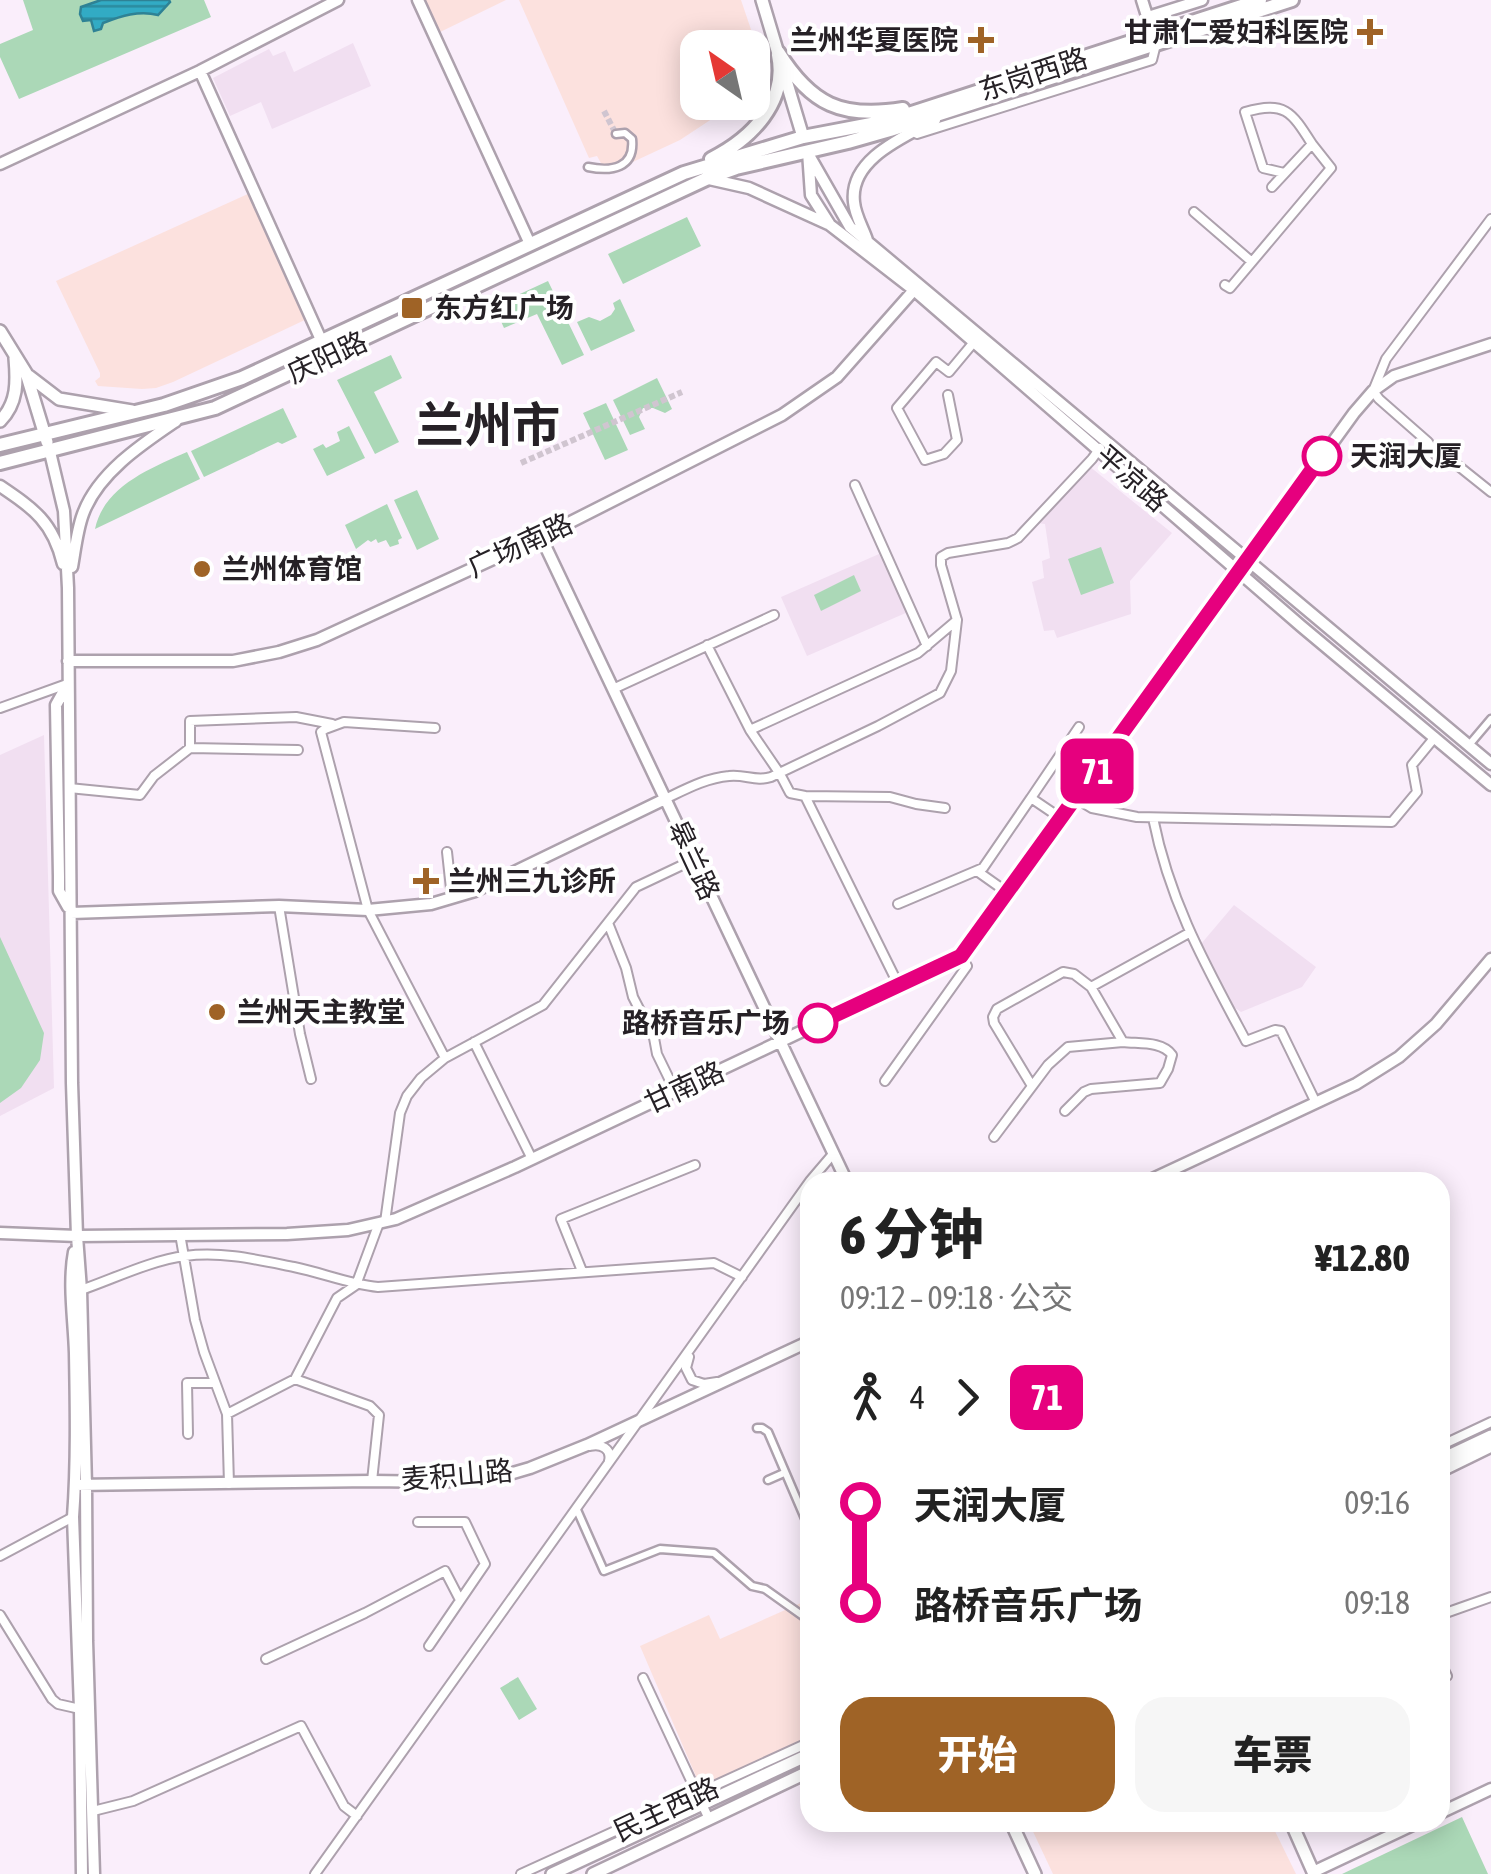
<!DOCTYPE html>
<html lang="zh">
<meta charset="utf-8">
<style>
:root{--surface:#fff;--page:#f6f6f6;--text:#222;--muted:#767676;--accent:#9f6326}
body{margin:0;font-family:"Asap Condensed","Noto Sans SC",sans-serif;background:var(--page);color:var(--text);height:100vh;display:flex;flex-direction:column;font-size:38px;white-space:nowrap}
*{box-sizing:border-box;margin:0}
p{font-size:32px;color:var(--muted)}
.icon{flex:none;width:55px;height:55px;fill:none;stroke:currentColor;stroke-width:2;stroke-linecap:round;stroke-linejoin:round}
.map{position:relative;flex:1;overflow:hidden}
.side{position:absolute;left:800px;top:1172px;width:650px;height:660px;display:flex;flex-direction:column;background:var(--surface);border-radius:30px;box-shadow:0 5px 25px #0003}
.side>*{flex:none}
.badge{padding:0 20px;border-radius:15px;font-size:35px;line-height:65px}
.needle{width:65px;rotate:326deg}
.fabs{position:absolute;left:680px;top:30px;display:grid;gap:20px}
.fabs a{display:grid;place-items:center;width:90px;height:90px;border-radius:20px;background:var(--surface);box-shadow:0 5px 25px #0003;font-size:50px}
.map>.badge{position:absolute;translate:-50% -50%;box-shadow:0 0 0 5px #fff}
.legs{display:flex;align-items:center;gap:15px;height:110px;padding:0 40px;font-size:32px}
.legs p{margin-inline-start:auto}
.headline{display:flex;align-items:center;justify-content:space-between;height:170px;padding:0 40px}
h1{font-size:55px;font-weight:800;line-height:75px}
.primary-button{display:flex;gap:20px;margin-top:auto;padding:20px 40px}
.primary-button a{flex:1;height:115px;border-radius:30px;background:var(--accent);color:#fff;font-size:40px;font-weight:800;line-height:115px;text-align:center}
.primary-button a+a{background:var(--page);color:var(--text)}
ul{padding:0 40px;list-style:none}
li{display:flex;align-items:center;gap:35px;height:100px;font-size:38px}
li i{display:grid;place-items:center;width:15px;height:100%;margin:0 12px;background:currentColor}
li i::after{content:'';width:25px;height:25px;margin:-12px;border:8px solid;border-radius:50%;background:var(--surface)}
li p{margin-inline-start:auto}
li:first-child i{background:linear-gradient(#0000 50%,currentColor 0)}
li:last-child i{background:linear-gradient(currentColor 50%,#0000 0)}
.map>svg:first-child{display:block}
</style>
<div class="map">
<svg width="1491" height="1874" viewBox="0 0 1491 1874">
<defs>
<pattern id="water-rules" width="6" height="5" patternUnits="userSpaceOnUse" patternTransform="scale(2.5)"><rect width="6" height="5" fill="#32abc4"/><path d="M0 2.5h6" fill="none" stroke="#2a8b9f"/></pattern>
</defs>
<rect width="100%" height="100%" fill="#faeefb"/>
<!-- commercial -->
<path fill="#fce1de" d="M420,0h86l-70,34z
M519,0h222l21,62 -2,18 -7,10 -1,-42h-54v54l38,1 -56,37 -73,34 -10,-18 -8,2z
M250,193l59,125 -136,64 -17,6 -14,1 -44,-3 -3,-5 5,-4v-4l-44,-92z
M810,1599v144l-106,52 -64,-149 69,-31 11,24z
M1029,1823h242l25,51h-243z"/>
<!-- built -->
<path fill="#f1dff1" d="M353,43l18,43 -99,43 -11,-27 -31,14 -17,-38 56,-29 4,7 12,-5 9,21z
M1089,466l83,67 -42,48 1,33 -74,24 -3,-8 -10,1 -12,-49 12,-4 -2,-17 8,-3 -5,-34 -8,-1z
M879,554l29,58 -101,44 -26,-59z
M44,735l10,353 -54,28v-361z
M1234,905l82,62 -14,20 -61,25 -7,-5 -33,-63z"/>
<!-- green -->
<path fill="#abd8b7" d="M23,0h181l7,17 -192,82 -19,-42v-13l33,-14z
M687,217l14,29 -78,38 -15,-30z
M548,281l36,74 -22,10 -25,-51 -33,14 -10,-22z
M620,299l15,32 -44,20 -14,-29 12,-5 11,4 11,-6 4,-6 -2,-6z
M391,355l11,23 -28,14 25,50 -24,12 -38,-74z
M657,378l15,31 -7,4 -12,-5h-10l-4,9 6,12 -15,6 -17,-35z
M606,403l22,47 -23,10 -22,-47z
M283,408l14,29 -15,7 -4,-2 -74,35 -13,-26z
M349,426l16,32 -38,18 -14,-27 10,-5 3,4 14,-7 -3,-9z
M187,452l13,27 -105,50c9,-43 56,-61 92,-77z
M417,490l22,49 -22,11 -23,-50z
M387,504l15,34 -4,2 1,4 -9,3 -4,-7 -8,3 -2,-4 -5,3 -3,-2 -12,9 -11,-24z
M1101,547l13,36 -33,12 -13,-36z
M854,575l7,16 -40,20 -7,-16z
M0,937l44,96 -4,27 -19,28 -21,15z
M518,1677l19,32 -18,11 -19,-32z
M1462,1817l26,57h-146z"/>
<!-- water -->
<path fill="url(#water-rules)" stroke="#2e8295" stroke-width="2.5" d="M101,0h68l1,2 -12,13c-19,-5 -37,1 -55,8l-2,6 -7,2 -3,-11 -8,1 -3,-7 1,-7z"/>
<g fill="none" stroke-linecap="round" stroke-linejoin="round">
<!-- pedestrian-tunnel -->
<path stroke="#d0c5d0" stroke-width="6" stroke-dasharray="6 3" stroke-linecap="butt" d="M604,111l12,23
M521,463l161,-71"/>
<!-- pedestrian casing -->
<g stroke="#ada1ad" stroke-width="11">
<path id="pedestrian" d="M588,167c24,5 47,1 44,-28l-7,-6 -9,1
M1469,745l22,-26
M757,1428h5l6,4 42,98
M768,1480l16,-7
M577,1510l27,61 56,-22 54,4 38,33 13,3 45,32"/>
</g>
<!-- minor casing -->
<g stroke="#ada1ad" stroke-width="12">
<path id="minor" d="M917,134l235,-74 4,-16
M1284,173l-21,-5 -18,-56c40,-11 46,-1 67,32
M1194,212l58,50
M1491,219l-105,140 -13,32 6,8 49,43 8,13 10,1 45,36
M1225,285l5,3 101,-120 -19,-24 -40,43
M948,395l9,45 -13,14 -19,6 -28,-52 39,-46 13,10 25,-30
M855,485l72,161
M707,645l43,85 30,44 10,19 15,3 94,190
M613,689l161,-74
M0,708l67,-24
M435,728l-91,-6 -19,7 -4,3 47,178 77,148
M750,730l168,-77 39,-33 -16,-55v-8l7,-4 60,-10 10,-5 74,-79 8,-11
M190,748v-27l106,-4 36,7
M69,788l71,7 14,-19 36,-28 108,2
M805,796l85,1 26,7 29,4
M1031,798l48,-71
M665,799c21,-10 41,-21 64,-23 16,-2 27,6 42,1l107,-51 62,-33 11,-22 6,-51
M1077,799l15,9 45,9 255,5 25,-30 -5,-27 23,-28
M1153,818c17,85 53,148 93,223l29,-11 6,1 35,72
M447,852l5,46
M977,871l31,22
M898,904l85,-36 48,-70 31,21
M279,906l21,128 11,45
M608,923l18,45 7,29 21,41 3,16 18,37
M474,1042l58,117
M885,1081l82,-115 -6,-10
M1032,1086l-38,-63 -1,-6 4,-8 66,-37 11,2 17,13
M1065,1111l19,-19 7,-3 69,-6 8,-14 4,-14c-10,-14 -33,-11 -49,-13l-32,-55 98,-54
M994,1137l54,-72 20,-18 55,-5
M385,1222l15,-109 7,-17 14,-18 24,-20 98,-53 93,-118 57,-27
M180,1234l15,86 9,32 23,62 2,70
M582,1271l-21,-52 134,-54
M81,1290c32,-11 71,-30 104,-34 37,-5 74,4 109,11 29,6 55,17 84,20l336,-24 28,14
M689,1357l-3,11 6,12 12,4 13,-2
M295,1379l75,27 9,9 -7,66
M227,1414l68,-35 42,-81 19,-13 23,-62
M188,1434l-1,-51h27
M590,1446c11,-3 22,3 19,15
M1440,1446l51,-24
M418,1522h47l20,42 -56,82
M0,1556l73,-39
M0,1615l52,84 6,5 22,5
M1440,1615l51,-18
M266,1659l99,-46 80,-42 15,29
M1440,1662l7,14
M643,1678l66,141
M93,1811l40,-10 168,-75 43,80 13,10
M315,1874l495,-693 23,-27
M521,1874l289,-132"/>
</g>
<!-- tertiary casing -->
<g stroke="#ada1ad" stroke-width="15">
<path id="tertiary" d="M418,0l112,244
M1142,0l11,35
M1148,17l54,-17
M200,71l122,271
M808,152l3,43 19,30 84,65 387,336 190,159
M810,157l40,70 641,537
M0,164l200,-93 138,-71
M709,179l40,9 79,36
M867,240c-4,-12 -12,-25 -13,-38 -5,-43 50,-65 81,-82
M49,448l15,63 4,77 4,495 5,153 4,54 5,196 1,155 7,233
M0,486c34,23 53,36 63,78
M541,537l306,645
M72,567c3,-17 5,-37 11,-53 15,-41 59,-70 93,-93
M68,661h165l46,-9 38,-12 224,-103 241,-122 55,-38 77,-87
M65,689l-9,16 3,171v15l9,16
M71,913l208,-7 89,4 63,-6 44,-13 190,-92
M1146,1182l210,-98 43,-27 37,-33 55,-65
M0,1233l77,3 210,-2 61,-4 48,-11 119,-52 446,-211 393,-543 19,-22 21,-15 97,-32
M74,1252c-6,32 0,68 1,101 1,54 2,110 -2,164l7,192 2,165
M75,1485l297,-4 69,1 65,-7 24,-7 57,-23 223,-104
M1440,1813l51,-24
M1313,1872l106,-50"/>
</g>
<!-- secondary casing -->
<g stroke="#ada1ad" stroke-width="16">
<path id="secondary" d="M762,0l41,137
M0,331l26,42 21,69
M29,376l30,23 73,12
M0,421c18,-18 17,-40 15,-63
M1440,1460l51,-24
M1440,1471l51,-25
M1011,1822l24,52
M1291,1822l23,52
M552,1874l258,-120
M593,1874l217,-103"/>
</g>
<!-- primary casing -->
<g stroke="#ada1ad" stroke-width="18">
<path id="primary" d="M778,52c33,53 64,67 125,57
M711,159c40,-20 77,-57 67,-104
M0,445l164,-40 78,-27 442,-205 119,-36 84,-16 373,-121
M0,463l215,-55 493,-230 28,-10 112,-26 42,-12 402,-130"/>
</g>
<!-- pedestrian -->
<use href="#pedestrian" stroke="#fff" stroke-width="6"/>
<!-- minor -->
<use href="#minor" stroke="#fff" stroke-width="8"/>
<!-- tertiary -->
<use href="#tertiary" stroke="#fff" stroke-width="10"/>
<!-- secondary -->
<use href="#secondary" stroke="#fff" stroke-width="11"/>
<!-- primary -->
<use href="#primary" stroke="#fff" stroke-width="12"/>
</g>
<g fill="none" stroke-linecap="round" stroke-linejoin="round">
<!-- line-1 casing -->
<g stroke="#fff" stroke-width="22">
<path id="line-1" d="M818,1023l143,-67 361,-500"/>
</g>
<!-- line-1 -->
<use href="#line-1" stroke="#e6007e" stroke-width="15"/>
</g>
<!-- markers -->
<g fill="#9f6326" stroke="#fff" stroke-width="4">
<path d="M1365 17h10v10h10v10h-10v10h-10v-10h-10v-10h10z"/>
<path d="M976 25h10v10h10v10h-10v10h-10v-10h-10v-10h10z"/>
<rect x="400" y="296" width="24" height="24" rx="5"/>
<circle cx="202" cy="569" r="10"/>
<path d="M421 866h10v10h10v10h-10v10h-10v-10h-10v-10h10z"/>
<circle cx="217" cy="1012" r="10"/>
</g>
<g fill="#fff" stroke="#e6007e" stroke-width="5">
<circle cx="1322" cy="456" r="18"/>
<circle cx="818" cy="1023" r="18"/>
</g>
<g text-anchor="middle" stroke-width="8" stroke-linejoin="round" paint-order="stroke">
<!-- poi labels -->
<g font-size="28" font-weight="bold" fill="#262126" stroke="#fff" text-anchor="start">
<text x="1348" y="42" text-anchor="end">甘肃仁爱妇科医院</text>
<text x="958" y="50" text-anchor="end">兰州华夏医院</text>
<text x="434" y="318">东方红广场</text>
<text x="222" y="579">兰州体育馆</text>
<text x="448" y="891">兰州三九诊所</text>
<text x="237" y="1022">兰州天主教堂</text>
</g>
<!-- street labels -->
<g font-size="28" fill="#262126" stroke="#fff">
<text transform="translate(1033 74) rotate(-18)" y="10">东岗西路</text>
<text transform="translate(327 357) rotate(-25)" y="10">庆阳路</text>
<text transform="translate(1132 478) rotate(41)" y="10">平凉路</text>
<text transform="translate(520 545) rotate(-25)" y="10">广场南路</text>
<text transform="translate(694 860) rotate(65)" y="10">皋兰路</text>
<text transform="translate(684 1087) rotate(-25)" y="10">甘南路</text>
<text transform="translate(457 1475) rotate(-5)" y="10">麦积山路</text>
<text transform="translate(666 1809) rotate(-25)" y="10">民主西路</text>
</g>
<!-- stop labels -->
<g font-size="28" font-weight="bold" fill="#262126" stroke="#fff" text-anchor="start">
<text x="1350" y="466">天润大厦</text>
<text x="790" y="1033" text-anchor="end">路桥音乐广场</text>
</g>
<!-- town labels -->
<g font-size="48" font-weight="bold" fill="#262126" stroke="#fff">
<text x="488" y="442">兰州市</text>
</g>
</g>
</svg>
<div class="fabs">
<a><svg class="needle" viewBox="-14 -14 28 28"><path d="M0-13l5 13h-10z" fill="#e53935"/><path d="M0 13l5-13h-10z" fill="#767676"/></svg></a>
</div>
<b class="badge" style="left:1097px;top:771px;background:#e6007e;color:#fff">71</b>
<section class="side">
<div class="headline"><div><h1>6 分钟</h1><p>09:12 – 09:18 · 公交</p></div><b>¥12.80</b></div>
<div class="legs"><svg class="icon" aria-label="walk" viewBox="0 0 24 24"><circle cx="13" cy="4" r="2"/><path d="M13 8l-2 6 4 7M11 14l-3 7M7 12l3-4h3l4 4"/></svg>4<svg class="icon" aria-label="forward" viewBox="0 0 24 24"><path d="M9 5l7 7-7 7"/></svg><b class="badge" style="background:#e6007e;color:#fff">71</b></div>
<ul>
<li><i style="color:#e6007e"></i><b>天润大厦</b><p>09:16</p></li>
<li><i style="color:#e6007e"></i><b>路桥音乐广场</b><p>09:18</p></li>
</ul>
<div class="primary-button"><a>开始</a><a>车票</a></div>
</section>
</div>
